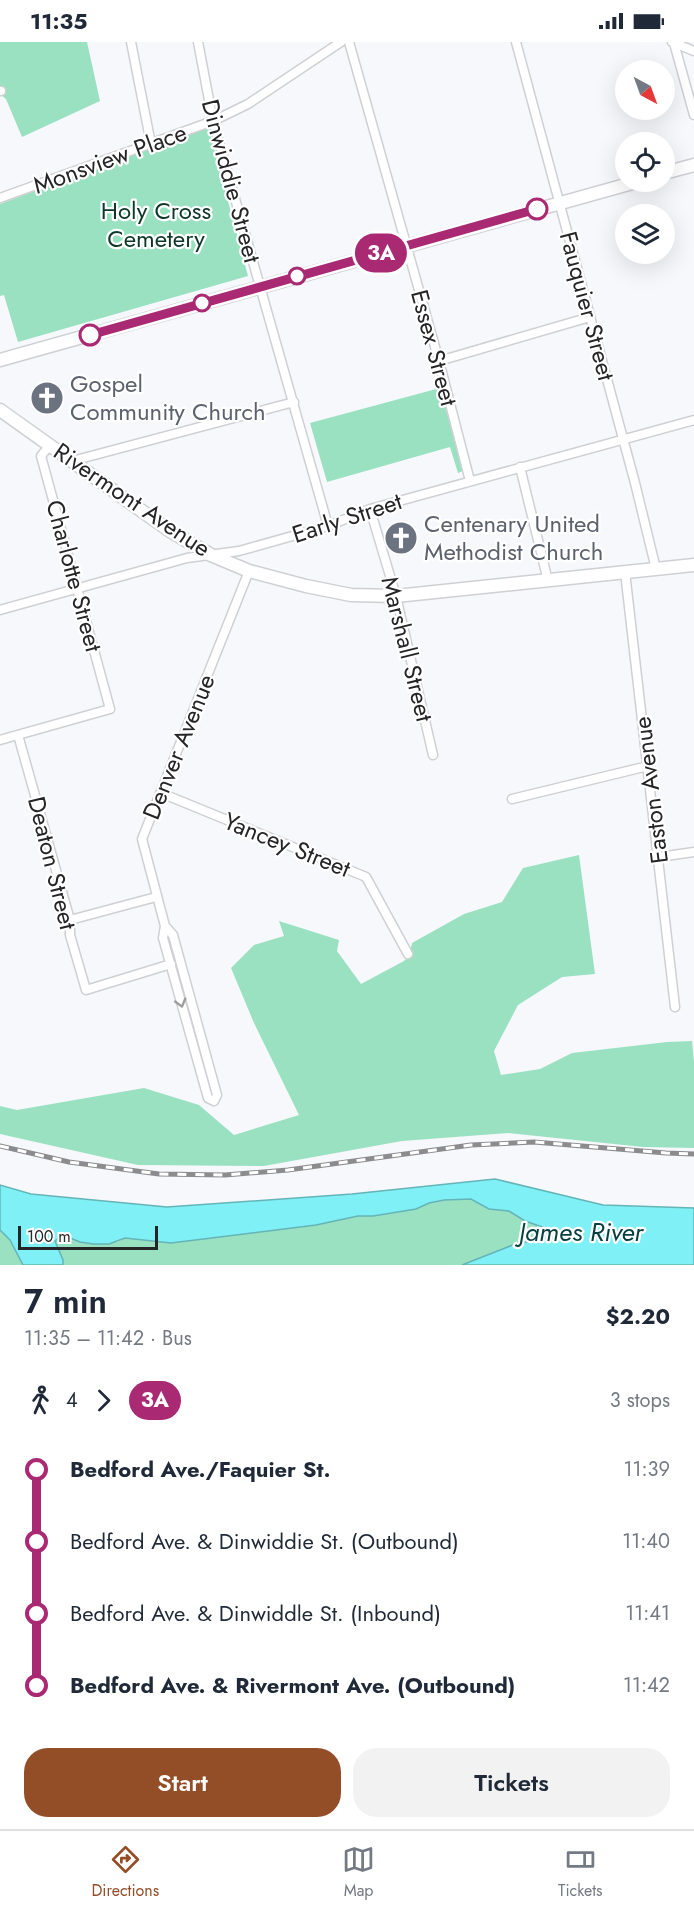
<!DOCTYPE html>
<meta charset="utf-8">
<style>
:root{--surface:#fff;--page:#f2f2f3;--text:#1f2937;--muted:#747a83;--line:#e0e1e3;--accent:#944e27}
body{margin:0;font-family:Jost,sans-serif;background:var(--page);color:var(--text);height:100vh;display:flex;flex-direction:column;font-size:22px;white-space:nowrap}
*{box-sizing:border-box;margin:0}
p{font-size:20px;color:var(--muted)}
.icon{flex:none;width:33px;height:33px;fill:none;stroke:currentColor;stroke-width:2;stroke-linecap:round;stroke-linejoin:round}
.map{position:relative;height:1223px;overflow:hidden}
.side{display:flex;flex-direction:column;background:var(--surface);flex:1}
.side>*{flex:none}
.badge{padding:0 12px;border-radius:20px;font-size:21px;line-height:39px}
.needle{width:39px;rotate:139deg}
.controls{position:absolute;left:615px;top:18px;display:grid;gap:12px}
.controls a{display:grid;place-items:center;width:60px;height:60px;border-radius:50%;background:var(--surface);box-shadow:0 6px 24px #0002;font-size:30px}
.scale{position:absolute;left:18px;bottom:15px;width:140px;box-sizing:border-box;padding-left:6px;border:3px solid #252527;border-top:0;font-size:16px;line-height:21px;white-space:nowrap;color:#252527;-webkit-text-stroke:4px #fff;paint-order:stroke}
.map>.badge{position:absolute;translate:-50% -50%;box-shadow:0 0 0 3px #fff}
.legs{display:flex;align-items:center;gap:9px;height:66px;padding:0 24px;font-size:20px}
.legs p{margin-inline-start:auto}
.overview{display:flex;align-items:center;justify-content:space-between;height:102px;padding:0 24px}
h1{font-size:33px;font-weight:600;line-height:45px}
.cta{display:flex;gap:12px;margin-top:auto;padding:12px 24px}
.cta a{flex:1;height:69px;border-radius:24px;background:var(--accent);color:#fff;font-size:24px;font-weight:600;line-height:69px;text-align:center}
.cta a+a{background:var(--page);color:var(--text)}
ul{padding:0 24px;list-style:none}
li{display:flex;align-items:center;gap:21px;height:72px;font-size:22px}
li i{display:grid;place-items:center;width:9px;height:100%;margin:0 8px;background:currentColor}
li i::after{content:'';width:15px;height:15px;margin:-8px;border:4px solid;border-radius:50%;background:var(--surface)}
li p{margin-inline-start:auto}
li:first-child i{background:linear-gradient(#0000 50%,currentColor 0)}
li:last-child i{background:linear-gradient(currentColor 50%,#0000 0)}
.status{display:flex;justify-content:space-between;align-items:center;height:42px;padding:0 30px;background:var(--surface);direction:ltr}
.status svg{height:16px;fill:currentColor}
.dock{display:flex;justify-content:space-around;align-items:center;height:84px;border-top:2px solid var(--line);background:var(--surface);font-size:16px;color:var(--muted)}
.dock a{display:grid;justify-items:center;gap:3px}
.dock .on{color:var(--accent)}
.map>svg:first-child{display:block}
</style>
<div class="status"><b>11:35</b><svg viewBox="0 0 49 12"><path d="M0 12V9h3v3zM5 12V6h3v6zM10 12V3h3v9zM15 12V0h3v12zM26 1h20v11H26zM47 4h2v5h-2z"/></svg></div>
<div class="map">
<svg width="694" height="1223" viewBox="0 0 694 1223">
<rect width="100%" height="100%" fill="#f7f8fc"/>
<!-- green -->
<path fill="#99e1c1" d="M0,0h87l13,59 -78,36 -16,-38 -6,-5z
M208,84l40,150 -230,66 -14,-47 -4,1v-92z
M440,346l23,83 -5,2 -8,-26 -123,35 -17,-59z
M579,813l16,119 -33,3 -44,28 -24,46 7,24 39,-6 32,-16 95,-11 25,-1 2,21v86l-51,-1 -135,-14 -106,8 -138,25 -126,-1 -138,-31v-28l17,4 127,-22 55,17 35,30 65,-20 -45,-92 -23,-55 23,-23 30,-9 -5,-15 60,19 -2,11 24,33 43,-23 5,-5 3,-13 52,-29 38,-12 21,-34z
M471,1157l18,10 20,2 16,10 20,7 3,4 -13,9 -17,2 -56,22h-399v-5l-8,-20 11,-5 14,7h37l8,-4 46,5 145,-18 42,-9h15l43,-7 13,-6 15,-3z
M0,1188l10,10 13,25h-23z"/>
<!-- water -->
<path fill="#7ff1f6" stroke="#64b4b8" stroke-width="1.5" d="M495,1137l108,26 91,3v57h-232l56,-22 17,-2 13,-9 -3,-4 -20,-7 -16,-10 -20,-2 -18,-10 -27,1 -15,3 -13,6 -43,7h-15l-42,9 -145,18 -46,-5 -16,6h-16l-13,-2 -17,-7 -8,6 8,19v5h-40l-13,-25 -10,-10v-45l31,9 136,13 185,-13z"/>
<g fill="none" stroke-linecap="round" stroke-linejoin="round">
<!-- street casing -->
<g stroke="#cfd0d4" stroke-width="11">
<path id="street" d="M131,0l20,102
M198,0l15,79 115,405
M349,0l90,319 31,120
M516,0l119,441 21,86
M672,0l22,9
M674,1l20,72
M0,49h1
M0,156l213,-77 35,-17 93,-62
M439,319l151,-44
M72,419l222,-59
M520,425l28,114
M370,467l26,87 37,159
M625,530l50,435
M0,568l187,-52 52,-7 89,-25 42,-17 324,-89
M18,693l52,185v15l16,55 85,-26
M0,698l110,-31 -69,-253 9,-11
M161,751l205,84 42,77
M512,757l136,-33
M659,815l35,-5
M70,878l86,-23
M165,884l-2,12 45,160 6,3 3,-6 -44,-160 -8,-9 -23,-87 107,-268"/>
</g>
<!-- secondary casing -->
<g stroke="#cfd0d4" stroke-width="15">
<path id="secondary" d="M664,131l30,-8
M0,318l636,-178
M0,368l170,121 41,24 38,16 57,15 45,9 45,1 298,-31"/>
</g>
<!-- street -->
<use href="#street" stroke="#fff" stroke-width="8"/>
<!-- secondary -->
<use href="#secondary" stroke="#fff" stroke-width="12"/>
<!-- rail casing -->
<g stroke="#8c8c8f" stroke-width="5">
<path id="rail" d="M0,1104l69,16 90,12 66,1 63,-5 183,-25 63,-3 132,11 28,1"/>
</g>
<!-- rail -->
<use href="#rail" stroke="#fff" stroke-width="3" stroke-dasharray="9" stroke-linecap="butt"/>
</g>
<!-- one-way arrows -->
<defs><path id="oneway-chevron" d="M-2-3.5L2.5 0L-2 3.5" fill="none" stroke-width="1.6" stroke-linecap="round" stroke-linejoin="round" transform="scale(1.5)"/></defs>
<use stroke="#9d9d9e" href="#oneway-chevron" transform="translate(181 961) rotate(74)"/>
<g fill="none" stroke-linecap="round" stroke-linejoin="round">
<!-- line-1 casing -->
<g stroke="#fff" stroke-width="14">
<path id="line-1" d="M90,293l447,-126"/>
</g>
<!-- line-1 -->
<use href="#line-1" stroke="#a92973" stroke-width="9"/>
</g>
<!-- icons -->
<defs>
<g id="church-disc" transform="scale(1.725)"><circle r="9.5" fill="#6b7280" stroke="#fff"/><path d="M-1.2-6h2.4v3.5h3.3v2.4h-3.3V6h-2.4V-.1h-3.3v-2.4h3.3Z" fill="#fff"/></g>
</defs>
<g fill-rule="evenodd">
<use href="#church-disc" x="47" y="356"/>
<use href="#church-disc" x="401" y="496"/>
</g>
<!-- markers -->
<g fill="#fff" stroke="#a92973" stroke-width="3">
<circle cx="537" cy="167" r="10"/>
<circle cx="297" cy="234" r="8"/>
<circle cx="202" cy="261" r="8"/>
<circle cx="90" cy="293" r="10"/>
</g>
<g text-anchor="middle" stroke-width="4.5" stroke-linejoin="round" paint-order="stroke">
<!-- street labels -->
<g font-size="24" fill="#252527" stroke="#fff">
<text transform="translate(110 117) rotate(-20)" y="8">Monsview Place</text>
<text transform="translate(231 139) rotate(75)" y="8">Dinwiddie Street</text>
<text transform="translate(587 264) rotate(75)" y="8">Fauquier Street</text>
<text transform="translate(434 306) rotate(75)" y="8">Essex Street</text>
<text transform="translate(132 458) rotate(34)" y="8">Rivermont Avenue</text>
<text transform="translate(347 476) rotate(-18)" y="8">Early Street</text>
<text transform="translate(74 534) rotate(75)" y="8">Charlotte Street</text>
<text transform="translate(407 607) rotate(76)" y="8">Marshall Street</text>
<text transform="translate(179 705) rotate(-68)" y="8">Denver Avenue</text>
<text transform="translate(651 748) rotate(-97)" y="8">Easton Avenue</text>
<text transform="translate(287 803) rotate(22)" y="8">Yancey Street</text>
<text transform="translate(52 821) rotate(76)" y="8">Deaton Street</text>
</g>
<!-- park labels -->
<g font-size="24" fill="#0e3728" stroke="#fff">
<text x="156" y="177">Holy Cross<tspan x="156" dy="28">Cemetery</tspan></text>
</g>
<!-- worship labels -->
<g font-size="24" fill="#5b616d" stroke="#fff" text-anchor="start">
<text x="70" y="350">Gospel<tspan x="70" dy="28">Community Church</tspan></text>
<text x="424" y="490">Centenary United<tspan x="424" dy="28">Methodist Church</tspan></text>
</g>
<!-- water labels -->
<g font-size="26" font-style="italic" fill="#084042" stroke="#fff">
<text x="581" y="1199">James River</text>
</g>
</g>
</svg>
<div class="controls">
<a><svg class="needle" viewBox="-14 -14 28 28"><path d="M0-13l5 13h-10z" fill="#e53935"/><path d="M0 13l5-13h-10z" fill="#747a83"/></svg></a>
<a><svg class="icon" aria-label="locate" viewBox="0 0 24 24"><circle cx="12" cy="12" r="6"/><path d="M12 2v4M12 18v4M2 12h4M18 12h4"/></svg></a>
<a><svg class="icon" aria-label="layers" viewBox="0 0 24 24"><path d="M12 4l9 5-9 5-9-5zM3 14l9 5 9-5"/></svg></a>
</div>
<div class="scale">100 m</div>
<b class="badge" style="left:381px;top:211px;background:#a92973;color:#fff">3A</b>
</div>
<section class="side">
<div class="overview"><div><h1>7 min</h1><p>11:35 – 11:42 · Bus</p></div><b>$2.20</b></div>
<div class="legs"><svg class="icon" aria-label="walk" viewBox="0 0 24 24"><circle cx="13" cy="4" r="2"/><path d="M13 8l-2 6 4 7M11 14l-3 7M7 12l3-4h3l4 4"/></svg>4<svg class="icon" aria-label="forward" viewBox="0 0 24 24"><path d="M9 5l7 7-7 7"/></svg><b class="badge" style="background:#a92973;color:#fff">3A</b><p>3 stops</p></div>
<ul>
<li><i style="color:#a92973"></i><b>Bedford Ave./Faquier St.</b><p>11:39</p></li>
<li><i style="color:#a92973"></i><span>Bedford Ave. &amp; Dinwiddie St. (Outbound)</span><p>11:40</p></li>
<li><i style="color:#a92973"></i><span>Bedford Ave. &amp; Dinwiddle St. (Inbound)</span><p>11:41</p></li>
<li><i style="color:#a92973"></i><b>Bedford Ave. &amp; Rivermont Ave. (Outbound)</b><p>11:42</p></li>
</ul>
<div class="cta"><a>Start</a><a>Tickets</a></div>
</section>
<nav class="dock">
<a class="on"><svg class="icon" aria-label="directions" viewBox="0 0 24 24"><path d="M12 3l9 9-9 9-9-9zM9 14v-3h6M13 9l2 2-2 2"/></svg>Directions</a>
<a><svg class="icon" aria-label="map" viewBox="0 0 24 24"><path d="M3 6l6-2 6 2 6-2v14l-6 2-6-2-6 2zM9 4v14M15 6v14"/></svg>Map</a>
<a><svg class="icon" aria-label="tickets" viewBox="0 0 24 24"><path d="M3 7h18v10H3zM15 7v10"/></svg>Tickets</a>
</nav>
